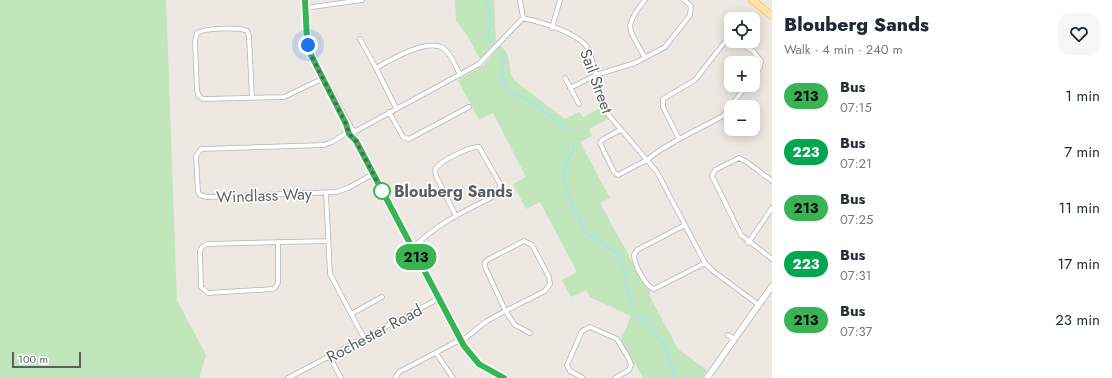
<!DOCTYPE html>
<meta charset="utf-8">
<style>
:root{--surface:#fff;--page:#f6f6f7;--text:#1f2937;--muted:#747a83}
body{margin:0;font-family:Jost,sans-serif;background:var(--page);color:var(--text);height:100vh;display:flex;flex-direction:column;font-size:15px;white-space:nowrap}
*{box-sizing:border-box;margin:0}
p{font-size:13px;color:var(--muted)}
.icon{flex:none;width:22px;height:22px;fill:none;stroke:currentColor;stroke-width:2;stroke-linecap:round;stroke-linejoin:round}
.map{position:relative;flex:1;overflow:hidden}
.details{display:flex;flex-direction:column;background:var(--surface);width:340px}
.details>*{flex:none}
.badge{padding:0 8px;border-radius:13px;font-size:14px;line-height:26px}
.fabs{position:absolute;left:724px;top:12px;display:grid;gap:8px}
.fabs a{display:grid;place-items:center;width:36px;height:36px;border-radius:8px;background:var(--surface);box-shadow:0 2px 10px #0003;font-size:20px}
.scale{position:absolute;left:12px;bottom:10px;width:69px;box-sizing:border-box;padding-left:4px;border:2px solid #595f62;border-top:0;font-size:11px;line-height:14px;white-space:nowrap;color:#595f62;-webkit-text-stroke:3px #fff;paint-order:stroke}
.you{position:absolute;width:20px;height:20px;margin:-10px;border:3px solid #fff;border-radius:50%;background:#1a73e8;box-shadow:0 0 0 6px #1a73e833}
.map>.badge{position:absolute;translate:-50% -50%;box-shadow:0 0 0 2px #fff}
.round{display:grid;place-items:center;flex:none;width:42px;height:42px;border-radius:12px;background:var(--page)}
.head{display:flex;align-items:center;justify-content:space-between;height:68px;padding:0 12px}
h1{font-size:19px;font-weight:800;line-height:30px}
ul{padding:0;list-style:none}
li{display:flex;align-items:center;gap:12px;height:56px;padding:0 12px}
li div{flex:1}
li b{display:block;font-size:15px}
li em{font-style:normal}
li .badge{min-width:44px;font-weight:700;text-align:center}
main{display:flex;flex:1;min-height:0}
.map>svg:first-child{display:block}
</style>
<main>
<div class="map">
<svg width="772" height="378" viewBox="0 0 772 378">
<rect width="100%" height="100%" fill="#ede8e1"/>
<!-- green -->
<path fill="#c2e6bc" d="M0,0h166l11,300 29,55 -7,23h-199z
M455,0h39l2,41 -16,18 -13,-24 -11,-14z
M500,45c15,14 5,22 15,36l50,38 14,-7 4,5 19,-10 6,12 -19,10 3,7 -12,6 30,56 -10,5 46,84 4,3v7l28,52 29,21 -5,8h-59l-7,-13 -3,-1 -12,-24 10,-24 -41,-19 -4,-7 -15,7 -9,-17 15,-8 -37,-70 -14,7 -13,-25 13,-7 -33,-64 -14,7 -21,-40 26,-15z"/>
<g fill="none" stroke-linecap="round" stroke-linejoin="round">
<!-- stream -->
<path stroke="#9fe4ff" stroke-width="1.5" d="M487,0l4,23 -3,15 2,4
M502,53l2,7 -2,19 8,13 19,8 37,28 4,4
M573,142v9l-8,13 -1,7 2,20 20,42 32,21 5,10 3,20 6,24
M637,314l26,28 12,36"/>
<!-- minor casing -->
<g stroke="#b2b5b9" stroke-width="5.5">
<path id="minor" d="M520,0l3,18
M645,0c-23,29 -16,27 0,58
M305,8l57,-8
M552,28l8,-28
M360,39l16,29
M738,41l16,11 7,9 -1,6 -7,10
M565,78l14,26
M570,88l26,-13 39,-12 30,-16 25,-32 1,-9 -7,-6
M252,98l-3,-62 -2,-5c-7,-4 -42,-3 -50,2l-2,8 2,50 2,5 4,3 81,-2 38,-18
M396,108l-20,-40c14,-8 51,-30 67,-20 8,5 13,19 17,27
M389,112l14,25 6,2 60,-32
M620,130l-18,10 -2,3 14,29 4,3 29,-15 13,-10 19,-11 44,-23 24,-31
M348,132l-16,10 -8,3 -123,4 -5,7 2,36 2,3 7,2 129,-5 12,-4 25,-14
M354,132l125,-68 44,-46c18,4 57,15 66,32l18,63 50,59 48,91 8,8 46,34
M679,139l-16,-32v-8l32,-19 29,-37 7,-4
M772,181l-25,-19 -8,-4 -24,12 -3,6 29,59 31,24
M326,193l4,81 34,64
M685,225l-48,25 -3,5c0,9 11,31 20,34l51,-26
M278,242v41l-4,6 -66,4 -7,-6 -1,-36 2,-4 5,-3 120,-3
M748,243l24,-35
M412,249c25,-26 53,-38 84,-54l3,-2 1,-9 -21,-37c-9,-1 -41,15 -44,23l1,6 20,40
M351,314l31,-17
M728,335l6,4
M436,353l17,25
M329,356l12,22
M288,378l150,-79
M395,378l4,-6 57,-30c13,-3 20,-14 31,-21 19,-11 39,-20 58,-30l5,-7 -1,-7 -17,-32 -8,-4 -35,18 -4,3v5l21,45 9,13 15,8
M583,378l-13,-7 -3,-6 15,-34 8,-4 27,12 12,20 2,6 -2,5 -14,8"/>
</g>
<!-- tertiary casing -->
<g stroke="#b2b5b9" stroke-width="7">
<path id="tertiary" d="M305,0l1,35 3,16 42,78
M348.5 132a2.5 2.5 0 1 1 5 0a2.5 2.5 0 1 1-5 0Z
M353,134l111,212 15,18 25,14
M707,378l65,-92"/>
</g>
<!-- primary casing -->
<g stroke="#f5ae51" stroke-width="8">
<path id="primary" d="M752,0l20,16"/>
</g>
<!-- minor -->
<use href="#minor" stroke="#fff" stroke-width="4"/>
<!-- tertiary -->
<use href="#tertiary" stroke="#fff" stroke-width="5.5"/>
<!-- primary -->
<use href="#primary" stroke="#ffe2a4" stroke-width="7"/>
</g>
<g fill="none" stroke-linecap="round" stroke-linejoin="round">
<!-- line casing -->
<g stroke="#fff" stroke-width="9">
<path id="line" d="M305,0l2,40 2,11 37,73 3,10 7,7 108,205 15,18 25,14"/>
</g>
<!-- line -->
<use href="#line" stroke="#38b454" stroke-width="6"/>
<!-- walk -->
<path stroke="#595f62" stroke-width="4" stroke-dasharray="0 7.2" d="M308,45l4,12 34,67 3,10 7,7 26,50"/>
</g>
<!-- markers -->
<circle fill="#fff" stroke="#38b454" stroke-width="2" cx="382" cy="191" r="8"/>
<g text-anchor="middle" stroke-width="3" stroke-linejoin="round" paint-order="stroke">
<!-- street labels -->
<g font-size="16" fill="#595f62" stroke="#fff">
<text transform="translate(597 81) rotate(70)" y="6">Sail Street</text>
<text transform="translate(264 195) rotate(-2)" y="6">Windlass Way</text>
<text transform="translate(374 333) rotate(-28)" y="6">Rochester Road</text>
</g>
<!-- stop labels -->
<g font-size="16" font-weight="bold" fill="#595f62" stroke="#fff" text-anchor="start">
<text x="394" y="197">Blouberg Sands</text>
</g>
</g>
</svg>
<div class="fabs">
<a><svg class="icon" aria-label="locate" viewBox="0 0 24 24"><circle cx="12" cy="12" r="6"/><path d="M12 2v4M12 18v4M2 12h4M18 12h4"/></svg></a>
<a>+</a>
<a>−</a>
</div>
<div class="scale">100 m</div>
<div class="you" style="left:308px;top:45px"></div>
<b class="badge" style="left:416px;top:257px;background:#38b454;color:#111">213</b>
</div>
<section class="details">
<div class="head"><div><h1>Blouberg Sands</h1><p>Walk · 4 min · 240 m</p></div><a class="round"><svg class="icon" aria-label="heart" viewBox="0 0 24 24"><path d="M12 20l-8-8c-3-5 5-10 8-4 3-6 11-1 8 4z"/></svg></a></div>
<ul>
<li><span class="badge" style="background:#38b454;color:#111">213</span><div><b>Bus</b><p>07:15</p></div><em>1 min</em></li>
<li><span class="badge" style="background:#00a651;color:#fff">223</span><div><b>Bus</b><p>07:21</p></div><em>7 min</em></li>
<li><span class="badge" style="background:#38b454;color:#111">213</span><div><b>Bus</b><p>07:25</p></div><em>11 min</em></li>
<li><span class="badge" style="background:#00a651;color:#fff">223</span><div><b>Bus</b><p>07:31</p></div><em>17 min</em></li>
<li><span class="badge" style="background:#38b454;color:#111">213</span><div><b>Bus</b><p>07:37</p></div><em>23 min</em></li>
</ul>
</section>
</main>
